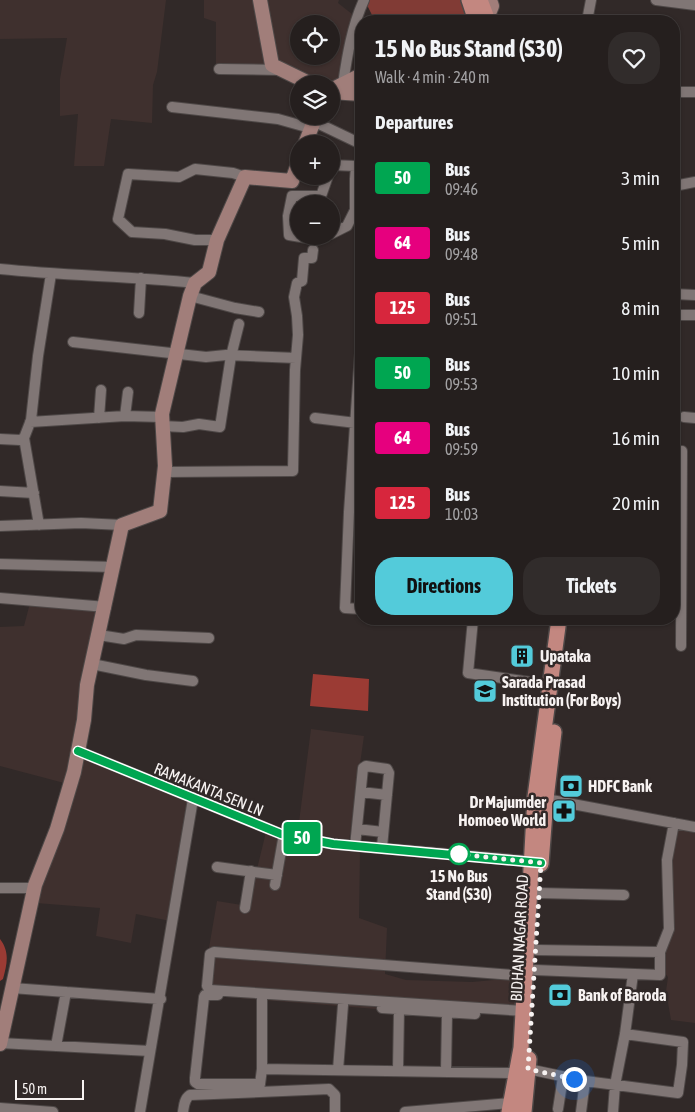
<!DOCTYPE html>
<meta charset="utf-8">
<style>
:root{--surface:#251f1e;--page:#312c2b;--text:#f1f3f6;--muted:#a3a2a4;--line:#423d3c;--accent:#53cbda}
body{margin:0;font-family:"Asap Condensed",sans-serif;background:var(--page);color:var(--text);height:100vh;display:flex;flex-direction:column;font-size:19px;white-space:nowrap}
*{box-sizing:border-box;margin:0}
p{font-size:16px;color:var(--muted)}
.icon{flex:none;width:28px;height:28px;fill:none;stroke:currentColor;stroke-width:2;stroke-linecap:round;stroke-linejoin:round}
.map{position:relative;flex:1;overflow:hidden}
.drawer{position:absolute;left:355px;top:15px;width:325px;height:610px;display:flex;flex-direction:column;background:var(--surface);border-radius:20px;box-shadow:0 1px 4px #0004,0 0 0 1px var(--line)}
.drawer>*{flex:none}
.badge{padding:0 10px;border-radius:4px;font-size:18px;line-height:32px}
.fabs{position:absolute;left:290px;top:15px;display:grid;gap:10px}
.fabs a{display:grid;place-items:center;width:50px;height:50px;border-radius:50%;background:var(--surface);box-shadow:0 1px 4px #0004,0 0 0 1px var(--line);font-size:25px}
.scale{position:absolute;left:15px;bottom:12px;width:69px;box-sizing:border-box;padding-left:5px;border:2px solid #f7f2f1;border-top:0;font-size:14px;line-height:18px;white-space:nowrap;color:#f7f2f1;-webkit-text-stroke:4px #312928;paint-order:stroke}
.you{position:absolute;width:25px;height:25px;margin:-12px;border:4px solid #fff;border-radius:50%;background:#1a73e8;box-shadow:0 0 0 8px #1a73e833}
.map>.badge{position:absolute;translate:-50% -50%;box-shadow:0 0 0 2px #fff}
h2{padding:0 20px;font-size:19px;line-height:45px}
.round{display:grid;place-items:center;flex:none;width:52px;height:52px;border-radius:20px;background:var(--page)}
.head{display:flex;align-items:center;justify-content:space-between;height:85px;padding:0 20px}
h1{font-size:24px;font-weight:700;line-height:38px}
.button{display:flex;gap:10px;margin-top:auto;padding:10px 20px}
.button a{flex:1;height:58px;border-radius:20px;background:var(--accent);color:#111;font-size:20px;font-weight:700;line-height:58px;text-align:center}
.button a+a{background:var(--page);color:var(--text)}
ul{padding:0;list-style:none}
li{display:flex;align-items:center;gap:15px;height:65px;padding:0 20px}
li div{flex:1}
li b{display:block;font-size:19px}
li em{font-style:normal}
li .badge{min-width:55px;font-weight:700;text-align:center}
.map>svg:first-child{display:block}
</style>
<div class="map">
<svg width="695" height="1112" viewBox="0 0 695 1112">
<rect width="100%" height="100%" fill="#312928"/>
<!-- built -->
<path fill="#3f302e" fill-rule="evenodd" d="M0,0h166l-9,72 -4,13 -1,38 -41,-4 -7,47h-30l4,-52 -18,2v-37l7,-41 -67,1z
M204,0h53l15,65 -9,3 -47,-4v-42l-12,-4z
M264,0h75l-1,3 14,11 -13,65 -9,5h-5l-48,-23zM299,24h32v32h-32z
M674,450h5l-1,90 -4,1z
M30,603l73,6 -35,175 -68,-18v-139l24,-1z
M311,729l53,7 -15,105 -51,-11z
M80,754l109,46 -19,121 -34,-7 -5,29 -35,-7 4,-28 -64,-5z
M676,827l19,3v193l-24,-3 -5,-29 2,-14 -5,-6 2,-19 9,-20 -2,-72z
M266,832l94,19 -1,67 28,10 -2,46 21,6 66,2 53,-5 -5,35 -93,1 -226,-18 16,-94 31,5z"/>
<!-- green -->
<path fill="#813b35" d="M369,0h99l7,21h-100l-8,-16z"/>
<!-- water -->
<path fill="#9b3b34" d="M313,674l56,5 -1,32 -58,-5z
M0,939c10,13 7,25 3,40l-3,2z"/>
<g fill="none" stroke-linecap="round" stroke-linejoin="round">
<!-- street casing -->
<g stroke="#4e4847" stroke-width="12">
<path id="street" d="M656,0l39,5
M587,21l4,-21
M219,69l62,1
M343,84c4,-28 9,-58 21,-84
M674,92h21
M172,107l106,12 32,9
M313,121l48,23
M331,165l25,1 -1,13h6
M674,186l21,-4
M355,210v-31
M331,234l16,-8 8,-16h6
M324,236l-17,2 -18,-3 -1,-19 4,-20h29l7,-20
M217,240h-22l-30,-6 -33,-2 -14,-13 10,-45 51,3 16,-8 38,4 12,4
M0,269c65,7 130,7 195,14
M674,294l21,1
M190,296l45,12 24,4
M139,313l2,-35
M674,315h21
M361,339l-12,173 -4,96 16,1
M73,342l133,15 20,-2 70,3
M125,416l3,-24
M684,417l11,1
M99,418l2,-28
M315,418l41,5
M30,422l95,-6 37,1
M162,426l21,1 16,-3 21,3 11,-71 8,-32
M24,438l15,87
M0,439l20,1 4,-2 7,-18 7,-64 13,-82
M165,472l128,-1 2,-101 3,-35 -1,-19 -3,-19 3,-14 5,-2 2,-23h8l1,-8
M0,491l34,2
M0,526l81,-3 41,2
M0,564l114,3
M0,598l106,9
M473,619l-5,54 82,12
M99,635l25,4 12,-4 73,3
M681,646l1,-195
M92,664l54,11 47,6
M78,751l203,83 52,10 204,18
M361,792l26,3
M546,799l149,28
M357,829l26,3
M355,846l8,-78 3,-2 21,3 2,4 -7,74
M217,867l60,8
M275,885l9,-51
M0,888h34
M538,893l86,2
M245,908l6,-37
M536,950l124,2
M535,970l125,5v-23l9,-23 -2,-69 7,-37
M12,988l149,11
M218,995h-13l-1,2 -9,81v4l3,2h62l2,-15v-70
M382,1008l93,6
M524,1011l-314,-21 -3,-4 3,-32 4,-2 311,24
M0,1043l150,8
M56,1046l10,-54
M262,1069l255,4
M528,1069l57,12 93,12 4,-28 1,-23 -58,-8
M338,1070l5,-65
M398,1070l1,-60
M446,1072l1,-59
M0,1108l53,4
M558,1109l5,-32
M140,1112c17,-105 36,-209 53,-313
M183,1112c1,-6 1,-13 7,-17l139,-6 6,6v17
M405,1112l106,-9
M581,1112l4,-31
M613,1112l2,-27 10,-51 8,-60"/>
</g>
<!-- secondary casing -->
<g stroke="#4e4847" stroke-width="16">
<path id="secondary" d="M260,0l12,65 39,19
M487,18l5,-12 -2,-6
M331,90l30,-15
M331,92l30,2
M305,144l11,-28
M0,1044l35,-159 22,-56 17,-57 10,-52 3,-35 35,-160 38,-14 5,-45 -3,-52 28,-118 5,-13 14,-11 8,-32 28,-63 47,4 7,-20"/>
</g>
<!-- primary casing -->
<g stroke="#4e4847" stroke-width="18">
<path id="primary" d="M469,0l7,21
M480,0l8,21
M541,864l5,-65 8,-67
M509,1112l12,-64 14,-251 24,-178
M524,1112l5,-53"/>
</g>
<!-- street -->
<use href="#street" stroke="#807675" stroke-width="10"/>
<!-- secondary -->
<use href="#secondary" stroke="#a17e7a" stroke-width="14"/>
<!-- primary -->
<use href="#primary" stroke="#c38780" stroke-width="15"/>
</g>
<g fill="none" stroke-linecap="round" stroke-linejoin="round">
<!-- line casing -->
<g stroke="#fff" stroke-width="11">
<path id="line" d="M78,751l203,83 52,10 208,19"/>
</g>
<!-- line -->
<use href="#line" stroke="#00a651" stroke-width="8"/>
<!-- walk -->
<path stroke="#f7f2f1" stroke-width="5" stroke-dasharray="0 9" d="M459,854l82,9 -13,206 46,10"/>
</g>
<!-- icons -->
<defs>
<g id="building-square" transform="scale(1.25)"><rect x="-9" y="-9" width="18" height="18" rx="4" fill="#53cbda" stroke="#312928"/><path d="M-4-6H4V6H1V3H-1V6H-4ZM-2.5-4.3h1.7v1.8h-1.7ZM.8-4.3h1.7v1.8H.8ZM-2.5-1h1.7V.8h-1.7ZM.8-1h1.7V.8H.8Z" fill="#111"/></g>
<g id="school-square" transform="scale(1.25)"><rect x="-9" y="-9" width="18" height="18" rx="4" fill="#53cbda" stroke="#312928"/><path d="M0-5L7-2L0 1L-7-2ZM-4 1L0 2.5L4 1V4Q0 6-4 4Z" fill="#111"/></g>
<g id="bank-square" transform="scale(1.25)"><rect x="-9" y="-9" width="18" height="18" rx="4" fill="#53cbda" stroke="#312928"/><path d="M-6-4H6V4H-6ZM0-2.3a2.3 2.3 0 1 0 0 4.6a2.3 2.3 0 1 0 0-4.6Z" fill="#111"/></g>
<g id="pharmacy-square" transform="scale(1.25)"><rect x="-9" y="-9" width="18" height="18" rx="4" fill="#53cbda" stroke="#312928"/><path d="M-2-6h4v4h4v4h-4v4h-4v-4h-4v-4h4Z" fill="#111"/></g>
</defs>
<g fill-rule="evenodd">
<use href="#building-square" x="522" y="656"/>
<use href="#school-square" x="485" y="691"/>
<use href="#bank-square" x="571" y="786"/>
<use href="#pharmacy-square" x="564" y="811"/>
<use href="#bank-square" x="560" y="995"/>
</g>
<!-- markers -->
<circle fill="#fff" stroke="#00a651" stroke-width="2.5" cx="459" cy="854" r="10"/>
<g text-anchor="middle" stroke-width="5" stroke-linejoin="round" paint-order="stroke">
<!-- poi labels -->
<g font-size="16" font-weight="bold" fill="#f7f2f1" stroke="#312928" text-anchor="start">
<text x="540" y="662">Upataka</text>
<text x="502" y="688">Sarada Prasad<tspan x="502" dy="18">Institution (For Boys)</tspan></text>
<text x="588" y="792">HDFC Bank</text>
<text x="546" y="808" text-anchor="end">Dr Majumder<tspan x="546" dy="18">Homoeo World</tspan></text>
<text x="578" y="1001">Bank of Baroda</text>
</g>
<!-- street labels -->
<g font-size="16" fill="#f7f2f1" stroke="#312928">
<text transform="translate(209 789) rotate(22)" y="6">RAMAKANTA SEN LN</text>
<text transform="translate(519 938) rotate(-87)" y="6">BIDHAN NAGAR ROAD</text>
</g>
<!-- stop labels -->
<g font-size="16" font-weight="bold" fill="#f7f2f1" stroke="#312928">
<text x="459" y="882">15 No Bus<tspan x="459" dy="18">Stand (S30)</tspan></text>
</g>
</g>
</svg>
<div class="fabs">
<a><svg class="icon" aria-label="locate" viewBox="0 0 24 24"><circle cx="12" cy="12" r="6"/><path d="M12 2v4M12 18v4M2 12h4M18 12h4"/></svg></a>
<a><svg class="icon" aria-label="layers" viewBox="0 0 24 24"><path d="M12 4l9 5-9 5-9-5zM3 14l9 5 9-5"/></svg></a>
<a>+</a>
<a>−</a>
</div>
<div class="scale">50 m</div>
<div class="you" style="left:574px;top:1079px"></div>
<b class="badge" style="left:302px;top:838px;background:#00a651;color:#fff">50</b>
<section class="drawer">
<div class="head"><div><h1>15 No Bus Stand (S30)</h1><p>Walk · 4 min · 240 m</p></div><a class="round"><svg class="icon" aria-label="heart" viewBox="0 0 24 24"><path d="M12 20l-8-8c-3-5 5-10 8-4 3-6 11-1 8 4z"/></svg></a></div>
<h2>Departures</h2>
<ul>
<li><span class="badge" style="background:#00a651;color:#fff">50</span><div><b>Bus</b><p>09:46</p></div><em>3 min</em></li>
<li><span class="badge" style="background:#e6007e;color:#fff">64</span><div><b>Bus</b><p>09:48</p></div><em>5 min</em></li>
<li><span class="badge" style="background:#d7263d;color:#fff">125</span><div><b>Bus</b><p>09:51</p></div><em>8 min</em></li>
<li><span class="badge" style="background:#00a651;color:#fff">50</span><div><b>Bus</b><p>09:53</p></div><em>10 min</em></li>
<li><span class="badge" style="background:#e6007e;color:#fff">64</span><div><b>Bus</b><p>09:59</p></div><em>16 min</em></li>
<li><span class="badge" style="background:#d7263d;color:#fff">125</span><div><b>Bus</b><p>10:03</p></div><em>20 min</em></li>
</ul>
<div class="button"><a>Directions</a><a>Tickets</a></div>
</section>
</div>
